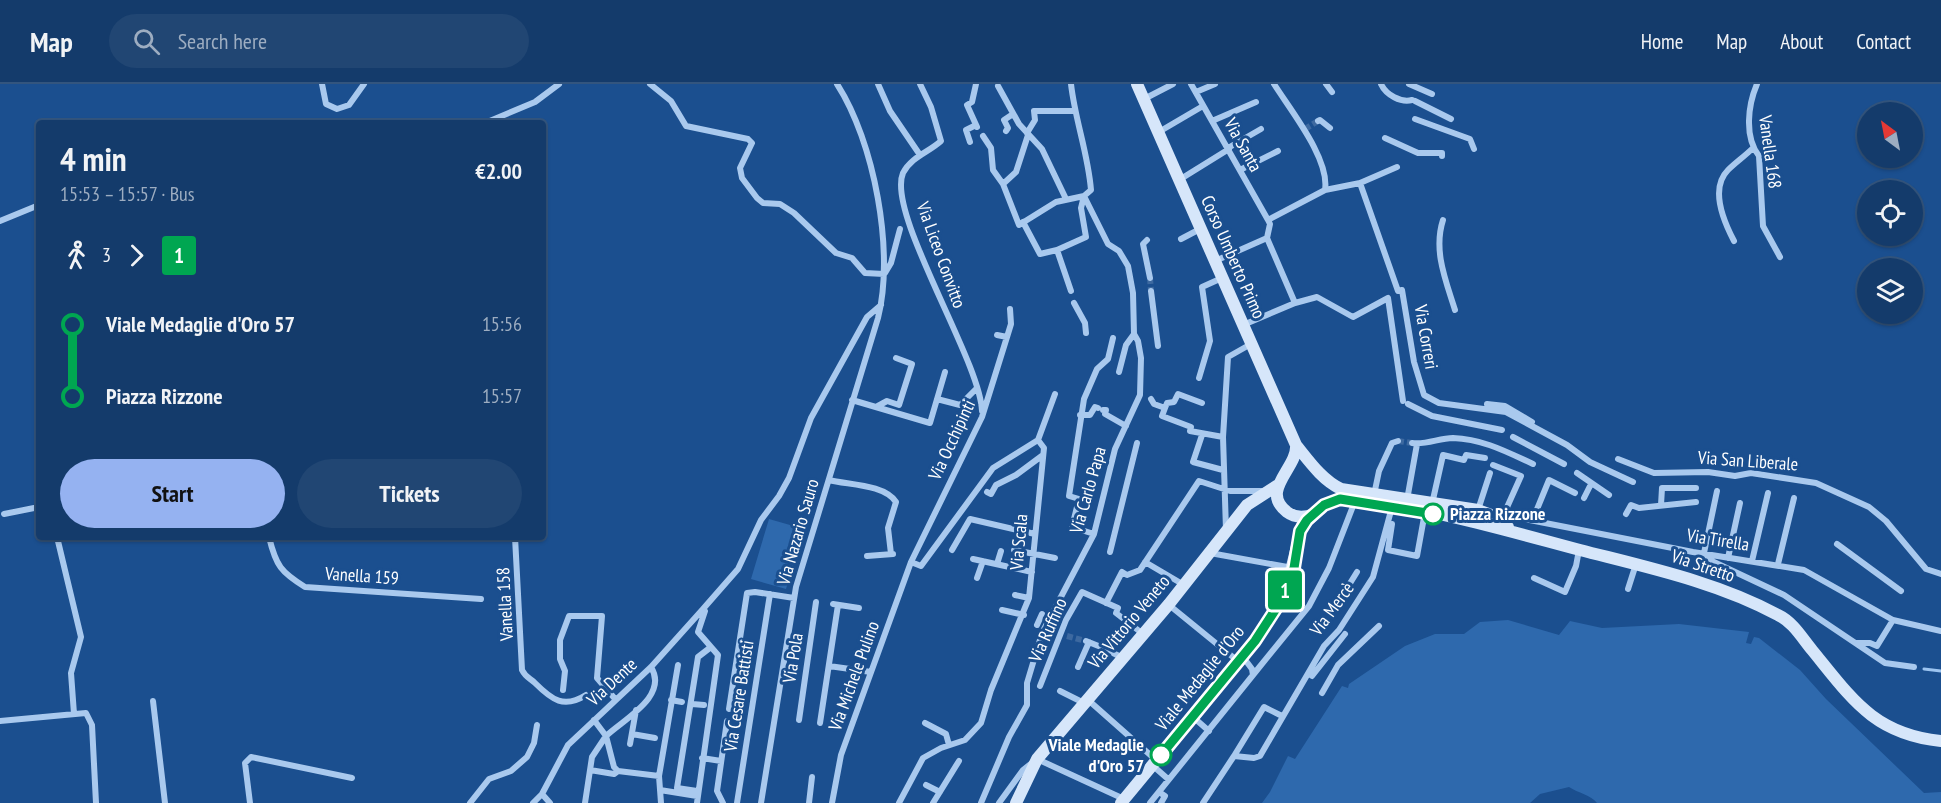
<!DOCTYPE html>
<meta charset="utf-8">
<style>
:root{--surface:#143b6b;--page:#214673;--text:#f1f3f6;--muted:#9dadc1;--line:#33557e;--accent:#95b2f1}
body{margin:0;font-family:"PT Sans Narrow",sans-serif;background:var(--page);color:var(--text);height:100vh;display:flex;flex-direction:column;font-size:22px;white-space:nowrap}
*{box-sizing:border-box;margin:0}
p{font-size:20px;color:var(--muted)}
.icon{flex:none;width:33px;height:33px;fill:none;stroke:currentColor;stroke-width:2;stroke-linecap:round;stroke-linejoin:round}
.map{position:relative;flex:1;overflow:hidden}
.details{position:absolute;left:36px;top:36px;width:510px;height:420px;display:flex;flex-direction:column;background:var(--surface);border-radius:6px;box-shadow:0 2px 4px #0004,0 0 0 2px var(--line)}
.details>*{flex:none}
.badge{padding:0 12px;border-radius:4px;font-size:21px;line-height:39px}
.needle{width:39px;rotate:328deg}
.fabs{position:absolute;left:1857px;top:18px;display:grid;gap:12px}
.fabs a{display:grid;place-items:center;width:66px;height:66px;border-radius:50%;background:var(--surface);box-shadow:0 2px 4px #0004,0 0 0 2px var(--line);font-size:30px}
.map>.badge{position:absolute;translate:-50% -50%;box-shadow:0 0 0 3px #fff}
.legs{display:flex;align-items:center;gap:9px;height:66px;padding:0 24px;font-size:20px}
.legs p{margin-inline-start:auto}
.summary{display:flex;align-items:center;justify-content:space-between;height:102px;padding:0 24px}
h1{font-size:33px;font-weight:700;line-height:45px}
.cta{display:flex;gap:12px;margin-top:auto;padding:12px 24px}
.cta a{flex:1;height:69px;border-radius:36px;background:var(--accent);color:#111;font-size:24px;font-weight:700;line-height:69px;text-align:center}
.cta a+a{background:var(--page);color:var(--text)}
ul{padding:0 24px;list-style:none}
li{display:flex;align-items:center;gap:21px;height:72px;font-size:22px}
li i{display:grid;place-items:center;width:9px;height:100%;margin:0 8px;background:currentColor}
li i::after{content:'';width:15px;height:15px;margin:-8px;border:4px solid;border-radius:50%;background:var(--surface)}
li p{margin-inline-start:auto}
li:first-child i{background:linear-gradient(#0000 50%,currentColor 0)}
li:last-child i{background:linear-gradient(currentColor 50%,#0000 0)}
header{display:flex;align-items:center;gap:36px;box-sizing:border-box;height:84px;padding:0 30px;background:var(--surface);border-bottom:2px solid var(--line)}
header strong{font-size:28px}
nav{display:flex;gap:33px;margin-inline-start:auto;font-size:21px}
.search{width:420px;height:54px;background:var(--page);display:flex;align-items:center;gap:15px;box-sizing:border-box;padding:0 21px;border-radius:33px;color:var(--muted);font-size:22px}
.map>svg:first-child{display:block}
</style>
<header>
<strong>Map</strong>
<div class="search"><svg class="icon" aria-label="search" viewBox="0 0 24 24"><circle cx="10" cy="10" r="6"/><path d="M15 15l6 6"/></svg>Search here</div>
<nav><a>Home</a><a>Map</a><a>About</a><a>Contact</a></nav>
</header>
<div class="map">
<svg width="1941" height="719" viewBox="0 0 1941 719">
<rect width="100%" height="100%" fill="#1b4f8f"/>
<!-- green -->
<path fill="#2e69ad" d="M769,435l35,10 -18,60 -35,-10z
M1508,536l51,15 11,-14 32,7 77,-4 70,8 -3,11 5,1 3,-7 5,1 41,32 26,29 98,94 17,-1v11h-344c-6,-8 -19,-10 -28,-16l-29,7 -10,9h-268l8,-11 18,-36 7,3 47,-73 6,2 1,-4 56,-38 30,-12h29l16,-12z"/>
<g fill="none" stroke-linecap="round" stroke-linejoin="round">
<!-- stream -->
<path stroke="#9cc4f0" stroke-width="3" d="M1924,585l17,2"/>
<!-- street-tunnel -->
<path stroke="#3d69a0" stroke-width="6" stroke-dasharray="6 3" stroke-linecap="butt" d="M1305,45l13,-8
M1150,194l1,13
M1398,357l14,2
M1067,552l19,5"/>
<!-- street -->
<path stroke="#a9c9ee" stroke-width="6" d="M322,0l4,20 11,5 12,-4 15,-21
M650,0l21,17 15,25 62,13 4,4 -12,25 2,10 15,20 6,5 17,1 14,9 42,40 16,5 13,15 19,1
M878,0l12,27 30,44
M920,0l11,23 10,34c-12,11 -30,16 -38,32 -17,40 77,187 79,238
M976,0l-4,18 -5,3 10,22
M1191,0l77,136
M1274,0c17,27 56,75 51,106
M1326,0l6,8
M1381,0c5,11 20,19 31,16
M1409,0l23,10
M1757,0c-9,21 -13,53 2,72l4,70 17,31
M998,2l21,38 23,25 24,50
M1196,8l19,-8
M1144,15l29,-15
M1415,17l36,18
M1415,35l55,20 4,10
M1212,37l44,-19
M1318,37l2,-1 10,8
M485,39l50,-21 24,-18
M1006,47l2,-3 -4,-8 9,-6
M1027,49l8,-13 -1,-9h40
M1157,49l46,-27
M983,52l8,12 2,22 10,14 16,41 37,-23 28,-6 -3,12 5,29 -29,13 14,41
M1385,54l33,15h24v3
M970,58l-4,-12 10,-5
M1228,64l33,-19
M1240,86l38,-19
M1179,96l50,-31
M1360,99l38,108 4,-1 12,72 10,33 15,8 67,9 61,33 23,17 43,20
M1003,100l13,-12 12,-37
M1443,136c-10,31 3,61 12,90
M0,137l39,-16
M1023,138l17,32 17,-4
M1181,155l19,-10
M1147,156l-4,4 7,34
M1734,157c-10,-19 -25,-52 -6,-71 8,-8 17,-14 25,-22
M1215,177l52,-23
M885,189l6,-10 9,-34
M1151,207l7,55
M1074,219l11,20 1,10
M1295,219l22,-6 36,20 35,-19 15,103
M1243,241l52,-22 -28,-65 3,-14 -2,-4 57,-30 35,-7 37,-16
M1007,253l4,-13 -1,-15
M1119,288l7,-27 8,-11
M1199,294l11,-37 -8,-54 20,-9
M937,315l23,6 17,-17
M1151,315l3,5 11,4 -3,8 29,11 -1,4 33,6
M852,316l78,23 15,-51
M1408,320l24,12 70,14
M1487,320l18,2 27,16
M876,323l11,-6 12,4 13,-41 -16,-6
M1165,324l2,-5 7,-1 4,-8 24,9
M1103,326h3l-1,4 21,12
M1080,331h10l5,-8 3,1
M1202,351l-9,27 30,8
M1513,353l51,27
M1038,356l17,-46
M1412,359c15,2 27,-5 41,-5 30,1 54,14 80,26
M1618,375l36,14 54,-1 27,4 16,-3 65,10 53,24 17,14 40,48 15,5
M1493,381l28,11 -17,38
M1577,389l32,22
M829,396c19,5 55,4 67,22l-8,26 3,26
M987,408l4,2 5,-9 20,-10 27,-20
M1374,411l5,-24 13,-28 6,-2
M1584,414l7,-14
M1407,416l10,-56
M1432,420l11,-49 21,5 2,-5 19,3
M1661,421l1,-17h34
M1478,426l12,-37
M1494,429l199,39 111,18 89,50 48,11
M4,430l35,-7
M1626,430l5,-9 8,3 57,-6
M1533,435l16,-39 26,13
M1392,440l-4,26 29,6 8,-44
M1226,446l-3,-93 5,-80 23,-13
M1094,450l-22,-7 7,-28 -10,-3 15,-97 13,-30 11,-10 5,-21
M57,453l24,100 -10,36 3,41
M269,453c7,29 12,35 36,50l176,12
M515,453l7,133c4,8 8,8 13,13 17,17 29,26 51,12
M1837,460l64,47
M952,466l18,-31 65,15
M1014,466l41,8
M1110,468l27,-109
M1210,469l83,15
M1704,469l13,-62
M1699,471l85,40 101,68 29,4
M867,472l26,-2
M1728,474l12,-55
M973,475l59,13
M1752,477l16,-68
M911,478l10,4 72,-98 45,-28
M1145,478l39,23
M997,480l4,-13
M1778,480l16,-66
M977,494l6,-17
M1534,494l31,14 11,-26 3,-16
M1628,505l8,-25
M1015,511l14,3
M1106,519l16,-31 5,3 13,-5 59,-89 31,10h34
M833,520l26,4
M1169,521l70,57
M703,525l35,-40 23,-49 18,-24 10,-18 22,-60 56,-101 14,-12
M1002,526l22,5
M1331,530l26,-42
M1037,541l5,-11
M1086,557l15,6
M1856,559h14l7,3 16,-26
M1107,566l16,8
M829,582l42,6
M651,583c18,29 -27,52 -45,69l8,31 4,4 41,5
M1078,583l11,-25
M1253,591l56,-69 20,-38 26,-67
M1312,592l33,-42
M1040,602l26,-66 16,-28 36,16 -2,5 27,21
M563,606l2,-19 -5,-12v-19l9,-24h33l-5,62 19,22
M1060,607l24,12
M1322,609l16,-28 41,-39
M1087,615l69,61
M671,616l11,2
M153,617l12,102
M692,620l12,1
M729,625l18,-116 8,-1 39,6
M1193,633l16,14
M799,636l17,-118
M0,637l86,-8 6,12 4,78
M820,639l18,-118
M925,639l21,11 3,11
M632,650l23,4
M630,660l6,-34
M1234,672l30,-49 18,9
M702,674l19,3
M1152,681l16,14
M590,686l24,4 4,-3
M926,701l14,7
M660,706l37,6
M697,707l-20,-3 21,-131 13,-10
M1159,708l6,4 -4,7
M542,710l8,9
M250,719l-5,-40 6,-6 101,21
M470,719l19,-24 22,-8 16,-14 7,-14 3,-18
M533,719l9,-9 26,-49 83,-78 52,-58 2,2 -7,21 20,23 -21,148
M585,719l7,-46 14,-21 -12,-16
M661,719l-2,-27 19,-111
M723,719l-6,-12 10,-70
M737,719l33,-209
M761,719l35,-216 82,-269c17,-66 -4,-177 -41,-234
M809,719l3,-26
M832,719l9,-48 70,-193 71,-145 25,-80 -10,-2
M899,719l24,-45 18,-10 24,-8 16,-17 10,-33 38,-92 15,-150 -6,-8
M933,719l26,-42
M981,719l28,-66 18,-32v-22l15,-50 52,-99 21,-85 25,-54 1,-37 -3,-17 -4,-7 -1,-41 -5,-27 -9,-15 -11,-7 -24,-48 7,-6c-3,-37 -16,-70 -20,-106
M999,719l24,-33 14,-11 87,40
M1150,719l103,-128 -1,-6 -9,-12
M1203,719l31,-47 20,2 6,-2 64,-110 15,-16 34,-53 19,-70"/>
<!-- secondary -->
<path stroke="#d6e6fa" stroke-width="12" d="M1137,0l159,361c13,16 26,35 45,44l137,21 16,6 14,11
M1296,361c2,23 -37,45 -9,67 8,6 17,6 27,2
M1016,719l21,-44 132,-155 78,-99 31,-20
M1121,719l134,-162 24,-37 9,-21 14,-57 22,-21 16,-6c82,6 161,30 240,51 66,17 137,32 198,65 15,7 24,23 34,35 40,49 62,84 129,91"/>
</g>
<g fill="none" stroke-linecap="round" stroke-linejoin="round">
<!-- line-1 casing -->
<g stroke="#fff" stroke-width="14">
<path id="line-1" d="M1161,671l94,-114 24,-37 15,-36 6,-37 7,-11 17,-15 16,-6 93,15"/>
</g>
<!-- line-1 -->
<use href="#line-1" stroke="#00a651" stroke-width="9"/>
</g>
<!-- markers -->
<g fill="#fff" stroke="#00a651" stroke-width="3">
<circle cx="1433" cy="430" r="10"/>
<circle cx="1161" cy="671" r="10"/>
</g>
<g text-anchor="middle" stroke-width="6" stroke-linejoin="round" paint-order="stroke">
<!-- street labels -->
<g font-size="18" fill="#fff" stroke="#1b4f8f">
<text transform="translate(1243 61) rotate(61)" y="6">Via Santa</text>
<text transform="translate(1770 68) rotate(82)" y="6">Vanella 168</text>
<text transform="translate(941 171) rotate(70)" y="6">Via Liceo Convitto</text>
<text transform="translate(1233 173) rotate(66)" y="6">Corso Umberto Primo</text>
<text transform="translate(1426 253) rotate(80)" y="6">Via Correri</text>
<text transform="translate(952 356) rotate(-65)" y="6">Via Occhipinti</text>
<text transform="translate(1748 377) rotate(4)" y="6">Via San Liberale</text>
<text transform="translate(1088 406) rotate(-74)" y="6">Via Carlo Papa</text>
<text transform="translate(798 448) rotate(-74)" y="6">Via Nazario Sauro</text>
<text transform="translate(1718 456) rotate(9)" y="6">Via Tirella</text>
<text transform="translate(1019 458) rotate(-85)" y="6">Via Scala</text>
<text transform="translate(1703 482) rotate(19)" y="6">Via Stretto</text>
<text transform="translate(362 492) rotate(4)" y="6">Vanella 159</text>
<text transform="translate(505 520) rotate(-93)" y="6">Vanella 158</text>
<text transform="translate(1332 525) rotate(-54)" y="6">Via Mercè</text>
<text transform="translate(1129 538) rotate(-50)" y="6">Via Vittorio Veneto</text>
<text transform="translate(1048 546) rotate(-66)" y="6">Via Ruffino</text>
<text transform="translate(793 574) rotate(-81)" y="6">Via Pola</text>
<text transform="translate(854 592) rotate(-70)" y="6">Via Michele Pulino</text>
<text transform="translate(1200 594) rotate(-51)" y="6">Viale Medaglie d'Oro</text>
<text transform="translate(612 598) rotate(-43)" y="6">Via Dente</text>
<text transform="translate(739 612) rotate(-81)" y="6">Via Cesare Battisti</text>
</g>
<!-- stop labels -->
<g font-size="18" font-weight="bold" fill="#fff" stroke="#1b4f8f" text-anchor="start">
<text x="1450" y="436">Piazza Rizzone</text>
<text x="1144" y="667" text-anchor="end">Viale Medaglie<tspan x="1144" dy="21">d'Oro 57</tspan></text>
</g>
</g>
</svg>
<div class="fabs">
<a><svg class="needle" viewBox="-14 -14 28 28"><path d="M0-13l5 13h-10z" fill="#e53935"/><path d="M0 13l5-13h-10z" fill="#9dadc1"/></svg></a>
<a><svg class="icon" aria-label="locate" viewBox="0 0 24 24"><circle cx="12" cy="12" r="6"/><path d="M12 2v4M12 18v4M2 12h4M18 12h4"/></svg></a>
<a><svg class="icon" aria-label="layers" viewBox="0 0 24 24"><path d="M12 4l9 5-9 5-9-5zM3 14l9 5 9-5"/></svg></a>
</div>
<b class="badge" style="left:1285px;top:506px;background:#00a651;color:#fff">1</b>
<section class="details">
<div class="summary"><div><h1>4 min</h1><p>15:53 – 15:57 · Bus</p></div><b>€2.00</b></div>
<div class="legs"><svg class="icon" aria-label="walk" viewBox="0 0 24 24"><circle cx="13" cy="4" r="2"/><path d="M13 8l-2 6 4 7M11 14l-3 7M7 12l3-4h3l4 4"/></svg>3<svg class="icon" aria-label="forward" viewBox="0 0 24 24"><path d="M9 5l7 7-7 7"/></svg><b class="badge" style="background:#00a651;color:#fff">1</b></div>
<ul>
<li><i style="color:#00a651"></i><b>Viale Medaglie d'Oro 57</b><p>15:56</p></li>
<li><i style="color:#00a651"></i><b>Piazza Rizzone</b><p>15:57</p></li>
</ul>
<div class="cta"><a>Start</a><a>Tickets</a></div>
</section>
</div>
